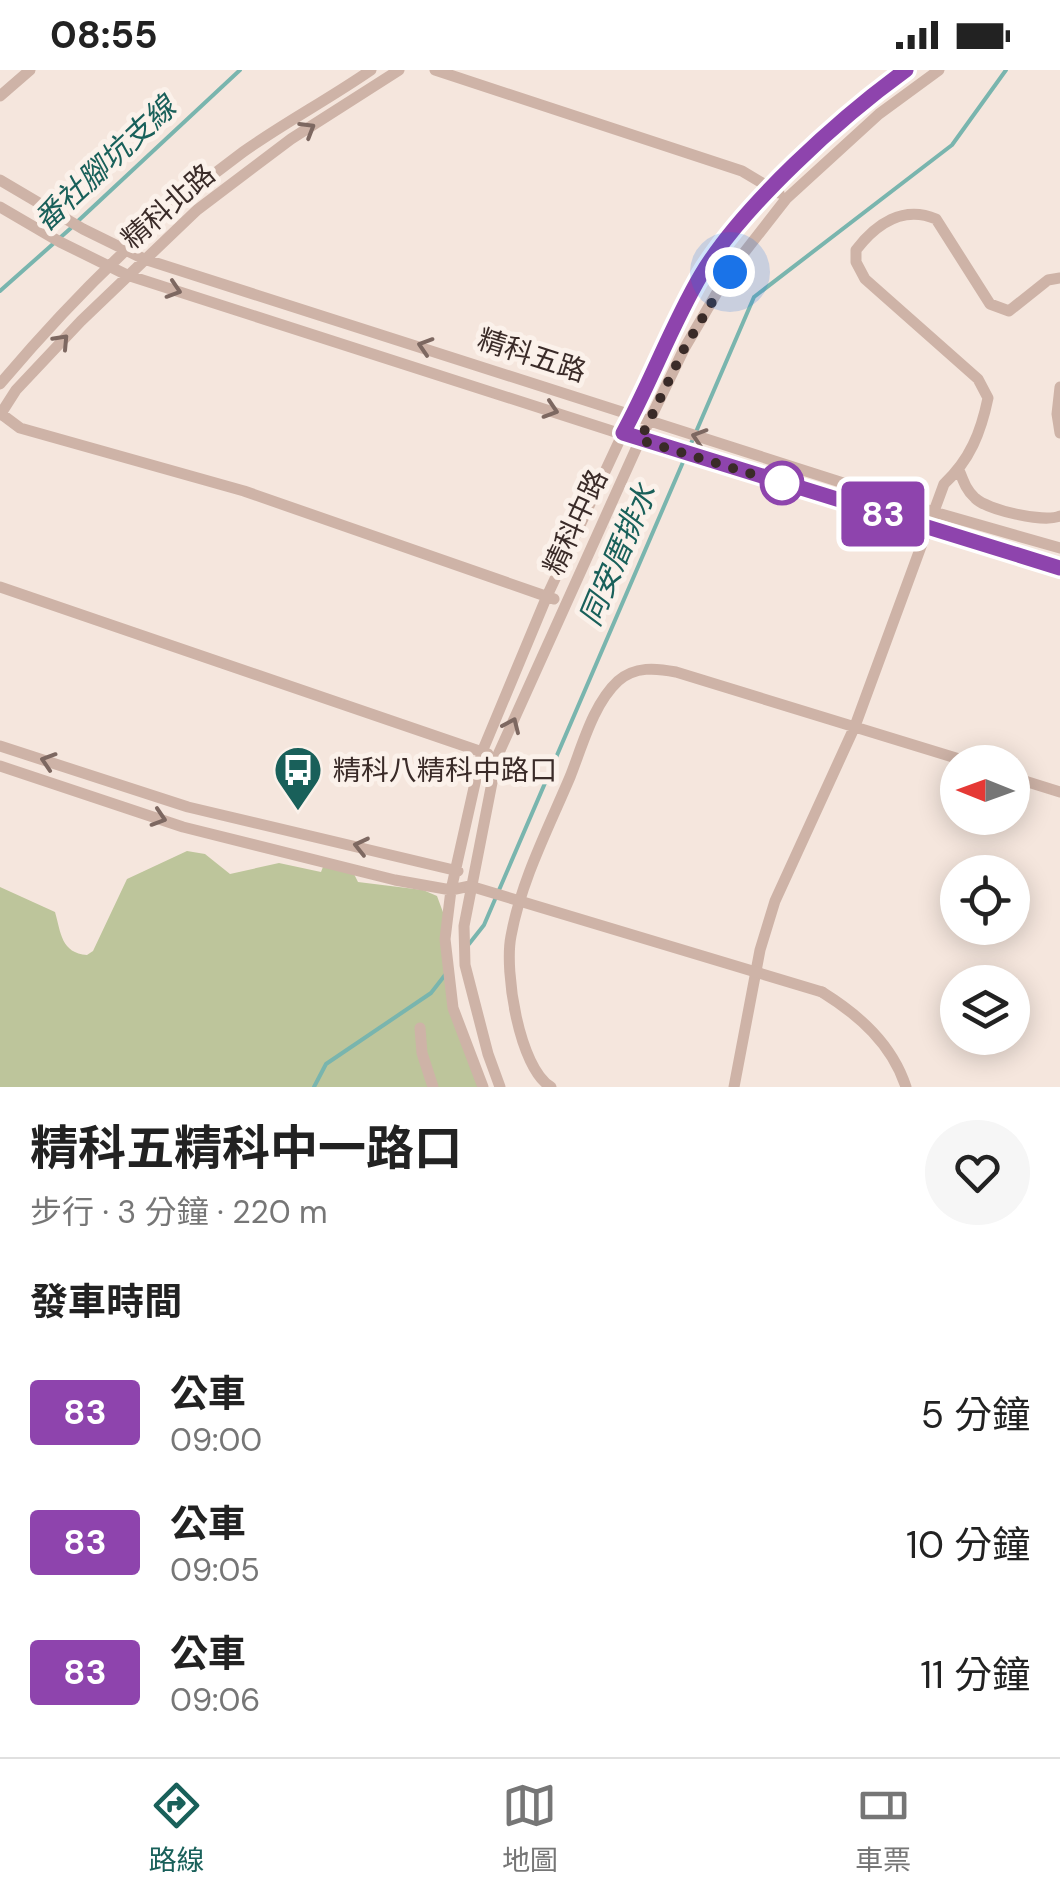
<!DOCTYPE html>
<html lang="zh-TW">
<meta charset="utf-8">
<style>
:root{--surface:#fff;--page:#f6f6f6;--text:#222;--muted:#767676;--line:#e0e0e0;--accent:#19605a}
body{margin:0;font-family:"DM Sans","Noto Sans TC",sans-serif;background:var(--page);color:var(--text);height:100vh;display:flex;flex-direction:column;font-size:38px;white-space:nowrap}
*{box-sizing:border-box;margin:0}
p{font-size:32px;color:var(--muted)}
.icon{flex:none;width:55px;height:55px;fill:none;stroke:currentColor;stroke-width:2;stroke-linecap:round;stroke-linejoin:round}
.map{position:relative;height:1017px;overflow:hidden}
.sheet{display:flex;flex-direction:column;background:var(--surface);flex:1}
.sheet>*{flex:none}
.badge{padding:0 20px;border-radius:8px;font-size:35px;line-height:65px}
.needle{width:65px;rotate:271deg}
.tools{position:absolute;left:940px;top:675px;display:grid;gap:20px}
.tools a{display:grid;place-items:center;width:90px;height:90px;border-radius:50%;background:var(--surface);box-shadow:0 5px 25px #0003;font-size:50px}
.you{position:absolute;width:50px;height:50px;margin:-25px;border:8px solid #fff;border-radius:50%;background:#1a73e8;box-shadow:0 0 0 15px #1a73e833}
.map>.badge{position:absolute;translate:-50% -50%;box-shadow:0 0 0 5px #fff}
h2{padding:0 30px;font-size:38px;line-height:90px}
.round{display:grid;place-items:center;flex:none;width:105px;height:105px;border-radius:52px;background:var(--page)}
.summary{display:flex;align-items:center;justify-content:space-between;height:170px;padding:0 30px}
h1{font-size:48px;font-weight:700;line-height:75px}
ul{padding:0;list-style:none}
li{display:flex;align-items:center;gap:30px;height:130px;padding:0 30px}
li div{flex:1}
li b{display:block;font-size:38px}
li em{font-style:normal}
li .badge{min-width:110px;font-weight:700;text-align:center}
.status{display:flex;justify-content:space-between;align-items:center;height:70px;padding:0 50px;background:var(--surface);direction:ltr}
.status svg{height:28px;fill:currentColor}
.dock{display:flex;justify-content:space-around;align-items:center;height:140px;border-top:2px solid var(--line);background:var(--surface);font-size:28px;color:var(--muted)}
.dock a{display:grid;justify-items:center;gap:5px}
.dock .on{color:var(--accent)}
.map>svg:first-child{display:block}
</style>
<div class="status"><b>08:55</b><svg viewBox="0 0 49 12"><path d="M0 12V9h3v3zM5 12V6h3v6zM10 12V3h3v9zM15 12V0h3v12zM26 1h20v11H26zM47 4h2v5h-2z"/></svg></div>
<div class="map">
<svg width="1060" height="1017" viewBox="0 0 1060 1017">
<rect width="100%" height="100%" fill="#f5e6dd"/>
<!-- green -->
<path fill="#bdc59b" d="M187,781l18,3 25,20 49,-11 42,9 5,-13 24,7 8,16 65,8 14,6 7,19 5,62 31,110h-480v-200l55,25c6,21 6,41 32,43l6,-4 34,-72z"/>
<g fill="none" stroke-linecap="round" stroke-linejoin="round">
<!-- stream -->
<path stroke="#79b5ae" stroke-width="4" d="M78,151l162,-151
M0,221l71,-63
M469,874l15,-19 270,-628 198,-152 54,-75
M314,1017l12,-23 105,-71 14,-18"/>
<!-- minor -->
<path stroke="#ceb3a7" stroke-width="11" d="M435,0l307,101 37,22
M0,26l30,-26
M0,110l83,49 61,30 790,253 126,36
M0,137l60,35 67,33 513,165 420,128
M0,314c71,-84 154,-167 243,-232 41,-29 86,-53 128,-82
M1060,317l-3,27 3,19
M0,343l20,15 224,63 310,108
M0,345l16,-25 65,-69 116,-111 94,-71 108,-69
M959,400c4,10 7,20 16,28 12,12 69,25 85,18
M0,517l488,167
M0,676l188,61 270,64
M0,696l183,61 212,53 56,10 19,-4
M1012,707l48,15
M822,922c37,23 70,52 84,95
M420,958l2,25 11,34
M483,1017l-30,-79 -8,-69 6,-49 31,-138 65,-156 76,-163 79,-160 22,-31 75,-80 60,-55 47,-37
M500,1017l-12,-33 -23,-89 -1,-39 33,-169 143,-317 44,-91 45,-77 57,-73 93,-85 60,-44
M551,1017c-32,-19 -47,-116 -40,-151 10,-55 37,-107 59,-159 12,-30 23,-73 48,-96 17,-15 38,-13 58,-9l293,90
M734,1017l26,-137 15,-49 80,-175 89,-242c26,-24 37,-52 44,-86l-10,-19 -113,-100 -9,-17v-12c20,-26 47,-45 80,-31l54,85 19,7 39,-31 12,-2"/>
<!-- minor-bridge -->
<path stroke="#ceb3a7" stroke-width="11" d="M470,816l352,106"/>
</g>
<!-- one-way arrows -->
<defs><path id="oneway-chevron" d="M-2-3.5L2.5 0L-2 3.5" fill="none" stroke-width="1.6" stroke-linecap="round" stroke-linejoin="round" transform="scale(2.5)"/></defs>
<g stroke="#7d6861">
<use href="#oneway-chevron" transform="translate(308 59) rotate(-31)"/>
<use href="#oneway-chevron" transform="translate(174 220) rotate(18)"/>
<use href="#oneway-chevron" transform="translate(62 271) rotate(-47)"/>
<use href="#oneway-chevron" transform="translate(425 276) rotate(-162)"/>
<use href="#oneway-chevron" transform="translate(551 340) rotate(18)"/>
<use href="#oneway-chevron" transform="translate(699 367) rotate(-162)"/>
<use href="#oneway-chevron" transform="translate(512 655) rotate(-66)"/>
<use href="#oneway-chevron" transform="translate(48 691) rotate(-162)"/>
<use href="#oneway-chevron" transform="translate(159 748) rotate(18)"/>
<use href="#oneway-chevron" transform="translate(361 776) rotate(-167)"/>
</g>
<g fill="none" stroke-linecap="round" stroke-linejoin="round">
<!-- line casing -->
<g stroke="#fff" stroke-width="22">
<path id="line" d="M906,0c-65,47 -164,136 -205,205 -30,51 -50,107 -78,158l437,135"/>
</g>
<!-- line -->
<use href="#line" stroke="#8e44ad" stroke-width="15"/>
<!-- walk -->
<path stroke="#3a2b28" stroke-width="10" stroke-dasharray="0 18" d="M730,202l-46,77 -44,91 142,43"/>
</g>
<!-- icons -->
<defs>
<g id="bus-pin" transform="scale(2.5)"><path d="M0 17L-7.5 6A9.5 9.5 0 1 1 7.5 6Z" fill="#19605a" stroke="#fbf1ea"/><path d="M-5-6H5V4H4V6H2V4H-2V6H-4V4H-5ZM-3.5-4V0h7V-4ZM-3.5 1.2v1.5H-2V1.2ZM2 1.2v1.5H3.5V1.2Z" fill="#fff"/></g>
</defs>
<g fill-rule="evenodd">
<use href="#bus-pin" x="298" y="700"/>
</g>
<!-- markers -->
<circle fill="#fff" stroke="#8e44ad" stroke-width="5" cx="782" cy="413" r="20"/>
<g text-anchor="middle" stroke-width="10" stroke-linejoin="round" paint-order="stroke">
<!-- street labels -->
<g font-size="28" fill="#3a2b28" stroke="#fbf1ea">
<text transform="translate(168 136) rotate(-41)" y="10">精科北路</text>
<text transform="translate(532 285) rotate(18)" y="10">精科五路</text>
<text transform="translate(575 452) rotate(-65)" y="10">精科中路</text>
</g>
<!-- poi labels -->
<g font-size="28" fill="#3a2b28" stroke="#fbf1ea" text-anchor="start">
<text x="333" y="710">精科八精科中路口</text>
</g>
<!-- water labels -->
<g font-size="30" font-style="italic" fill="#19605a" stroke="#fbf1ea">
<text transform="translate(105 94) rotate(-43)" y="10">番社腳坑支線</text>
<text transform="translate(618 485) rotate(-67)" y="10">同安厝排水</text>
</g>
</g>
</svg>
<div class="tools">
<a><svg class="needle" viewBox="-14 -14 28 28"><path d="M0-13l5 13h-10z" fill="#e53935"/><path d="M0 13l5-13h-10z" fill="#767676"/></svg></a>
<a><svg class="icon" aria-label="locate" viewBox="0 0 24 24"><circle cx="12" cy="12" r="6"/><path d="M12 2v4M12 18v4M2 12h4M18 12h4"/></svg></a>
<a><svg class="icon" aria-label="layers" viewBox="0 0 24 24"><path d="M12 4l9 5-9 5-9-5zM3 14l9 5 9-5"/></svg></a>
</div>
<div class="you" style="left:730px;top:202px"></div>
<b class="badge" style="left:883px;top:444px;background:#8e44ad;color:#fff">83</b>
</div>
<section class="sheet">
<div class="summary"><div><h1>精科五精科中一路口</h1><p>步行 · 3 分鐘 · 220 m</p></div><a class="round"><svg class="icon" aria-label="heart" viewBox="0 0 24 24"><path d="M12 20l-8-8c-3-5 5-10 8-4 3-6 11-1 8 4z"/></svg></a></div>
<h2>發車時間</h2>
<ul>
<li><span class="badge" style="background:#8e44ad;color:#fff">83</span><div><b>公車</b><p>09:00</p></div><em>5 分鐘</em></li>
<li><span class="badge" style="background:#8e44ad;color:#fff">83</span><div><b>公車</b><p>09:05</p></div><em>10 分鐘</em></li>
<li><span class="badge" style="background:#8e44ad;color:#fff">83</span><div><b>公車</b><p>09:06</p></div><em>11 分鐘</em></li>
</ul>
</section>
<nav class="dock">
<a class="on"><svg class="icon" aria-label="directions" viewBox="0 0 24 24"><path d="M12 3l9 9-9 9-9-9zM9 14v-3h6M13 9l2 2-2 2"/></svg>路線</a>
<a><svg class="icon" aria-label="map" viewBox="0 0 24 24"><path d="M3 6l6-2 6 2 6-2v14l-6 2-6-2-6 2zM9 4v14M15 6v14"/></svg>地圖</a>
<a><svg class="icon" aria-label="tickets" viewBox="0 0 24 24"><path d="M3 7h18v10H3zM15 7v10"/></svg>車票</a>
</nav>
